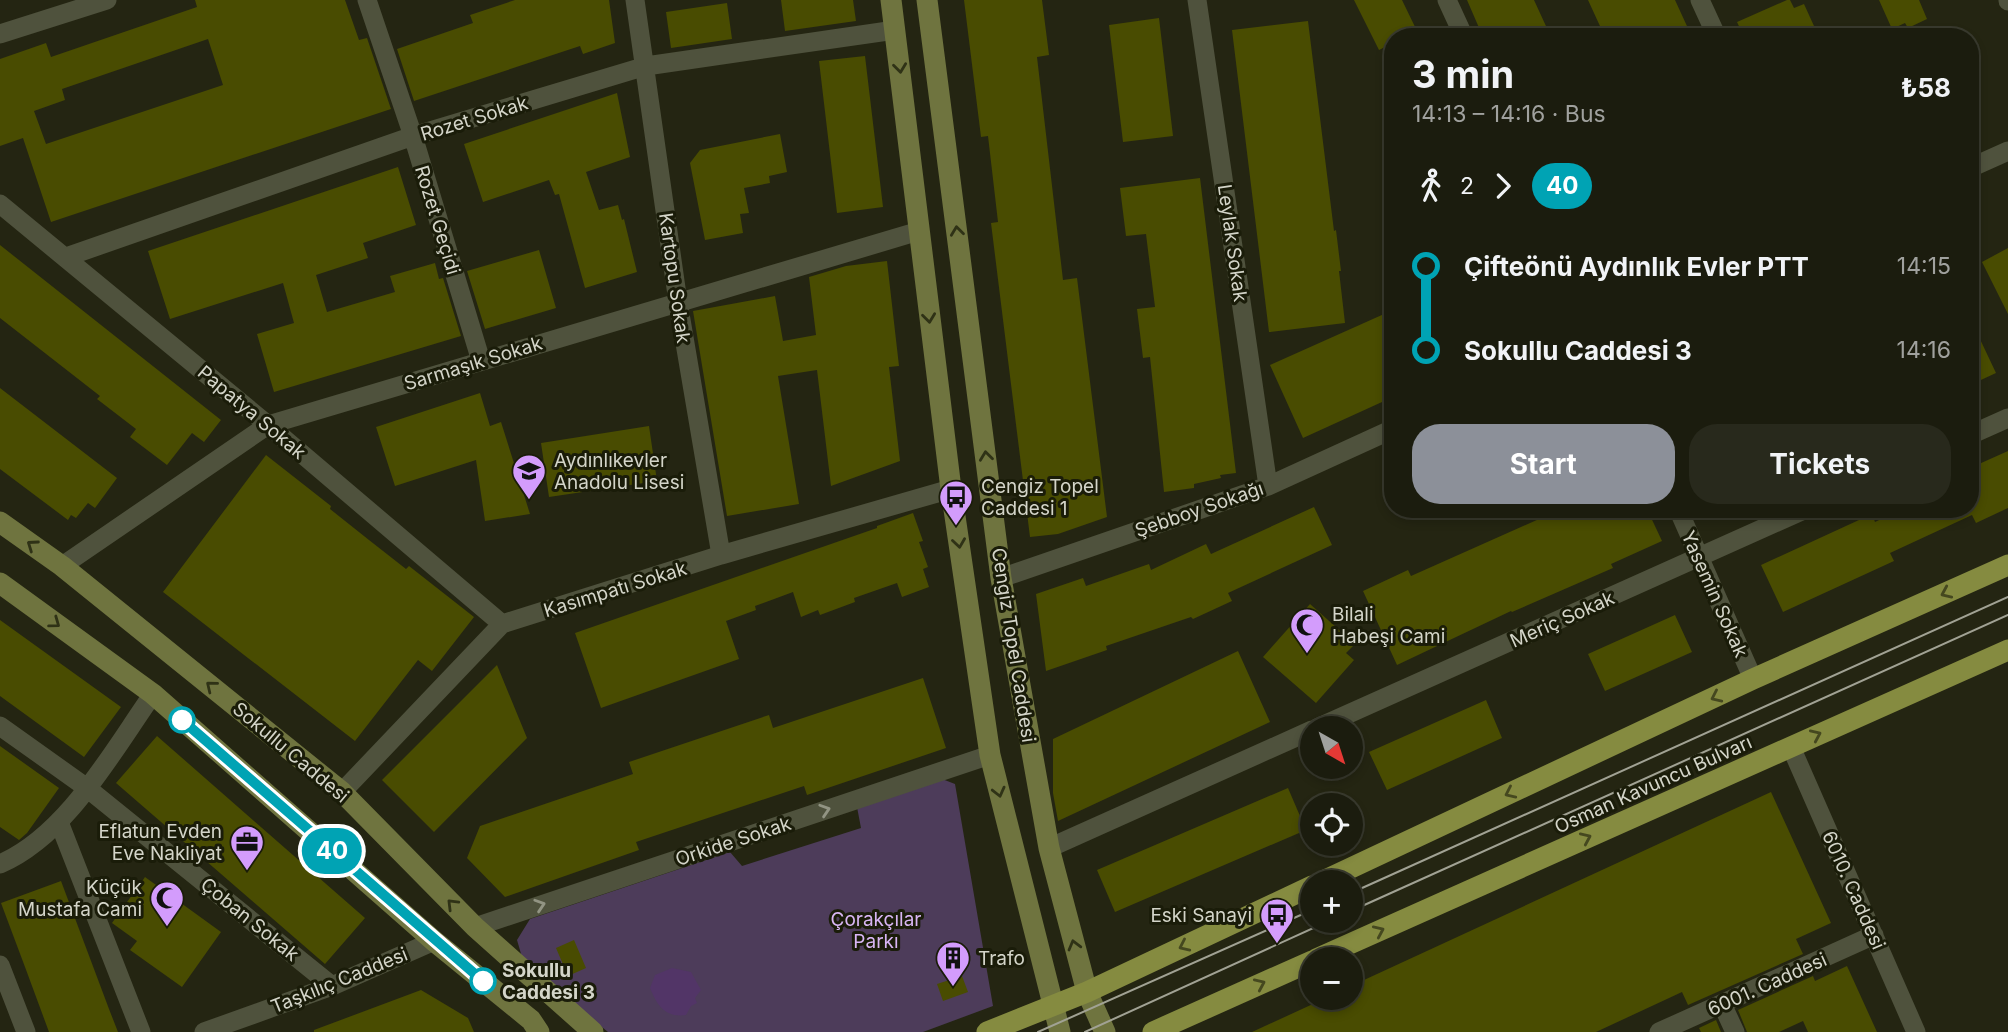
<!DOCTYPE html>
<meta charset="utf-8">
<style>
:root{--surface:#1b1c0e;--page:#28291c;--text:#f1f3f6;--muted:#a0a19e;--line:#393a2e;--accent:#8c9099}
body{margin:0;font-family:Inter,sans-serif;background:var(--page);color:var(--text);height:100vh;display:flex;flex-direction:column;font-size:26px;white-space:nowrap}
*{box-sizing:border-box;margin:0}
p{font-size:23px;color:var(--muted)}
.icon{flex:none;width:38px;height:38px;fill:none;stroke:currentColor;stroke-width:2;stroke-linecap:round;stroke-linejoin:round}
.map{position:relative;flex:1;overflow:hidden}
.side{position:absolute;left:1384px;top:28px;width:595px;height:490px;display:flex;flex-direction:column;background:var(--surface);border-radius:28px;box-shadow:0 4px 10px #0003,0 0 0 2px var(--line)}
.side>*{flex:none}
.badge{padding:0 14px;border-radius:23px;font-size:24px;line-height:46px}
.needle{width:46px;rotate:141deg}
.buttons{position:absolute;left:1300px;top:716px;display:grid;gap:14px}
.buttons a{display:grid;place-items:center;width:63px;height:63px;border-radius:50%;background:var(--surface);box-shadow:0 4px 10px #0003,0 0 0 2px var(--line);font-size:35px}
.map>.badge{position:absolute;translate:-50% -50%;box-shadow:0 0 0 4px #fff}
.legs{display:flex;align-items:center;gap:10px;height:77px;padding:0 28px;font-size:23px}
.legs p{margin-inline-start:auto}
.head{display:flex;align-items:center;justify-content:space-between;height:119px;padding:0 28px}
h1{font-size:38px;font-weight:700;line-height:52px}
.action{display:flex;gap:14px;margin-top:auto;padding:14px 28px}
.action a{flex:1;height:80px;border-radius:28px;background:var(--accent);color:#fff;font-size:28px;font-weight:700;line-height:80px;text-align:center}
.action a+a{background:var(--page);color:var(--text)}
ul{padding:0 28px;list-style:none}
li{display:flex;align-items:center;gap:24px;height:84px;font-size:26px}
li i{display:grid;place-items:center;width:10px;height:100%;margin:0 9px;background:currentColor}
li i::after{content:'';width:18px;height:18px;margin:-9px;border:5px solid;border-radius:50%;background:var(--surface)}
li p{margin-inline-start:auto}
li:first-child i{background:linear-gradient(#0000 50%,currentColor 0)}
li:last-child i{background:linear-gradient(currentColor 50%,#0000 0)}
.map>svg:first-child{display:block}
</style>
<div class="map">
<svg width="2008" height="1032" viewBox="0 0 2008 1032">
<rect width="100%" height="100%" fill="#242512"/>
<!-- green -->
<path fill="#4d3c5a" d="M942,779l13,5 38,222 -70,26h-315l-84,-68 -7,-24 13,-21 200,-67 12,14 119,-38 -4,-21z"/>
<!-- water -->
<path fill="#523567" d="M672,968l19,4 10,18 -6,8 2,5 -6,3 -5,9c-21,3 -29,-10 -36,-27l5,-13z"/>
<!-- building -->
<path fill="#494c01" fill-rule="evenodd" d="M195,0h150l14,40 8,-2 24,71 -340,113 -28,-84 -23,8v-87l46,-16 5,14 146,-50zM208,39l15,46 -177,59 -12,-33 31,-11 -3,-11z
M515,0h94l6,43 -32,11 -3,-8 -166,55 -17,-52 76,-26 -3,-8z
M781,0h72l3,21 -71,10z
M964,0h78l7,55 -12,2 26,223 14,-2 30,239 -49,17 -28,3 -39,-314 7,-1 -10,-86 -7,1z
M1354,0h48l15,31 -11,6h-13v6l-14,7z
M1467,0h67l17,37h-68z
M1588,0h87l17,37h-87z
M1787,0h3l4,8 10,-4 15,33h-75l-7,-15z
M1879,0h40l8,19 -19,9 -3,-5 -13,6z
M727,3l5,36 -61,9 -5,-36z
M1159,18l14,118 -50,6 -14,-117z
M1308,21l26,210 2,-1 5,41h-2l6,52 -76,9 -37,-302z
M865,56l18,151 -46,6 -18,-152z
M617,93l13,64 -44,15 13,38 19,-5 4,15 2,-1 13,53 -52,16 -26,-94 -4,1 -6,-15 -66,22 -19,-58z
M780,134l7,38 -18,4 1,7 -26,5 5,25 -9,1 3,19 -38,7 -15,-77 10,-13z
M398,167l18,58 -53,18 5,15 -52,17 11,37 68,-20 -5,-16 45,-13 4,16 4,-1 18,58 -187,56 -17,-58 37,-11 -11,-40 -113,36 -22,-68z
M1200,178l36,295 -16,2 1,3 -27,6v4l-30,4 -14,-135 -7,1 -6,-49 18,-2 -9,-73 -20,2 -6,-48z
M0,245l221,175 -17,22 -12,-9 -25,32 -37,-28 6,-8 -39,-30 3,-3 -100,-78z
M2008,248v66l-26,-52z
M539,250l17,58 -71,21 -18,-58z
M887,261l12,105 -10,1 11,94 -69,25 -14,-116 -39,6 21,128 -72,12 -34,-205 82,-15 8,45 33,-6 -7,-58 37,-11z
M1393,310v87l-90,41 -33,-73z
M1970,318l26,55 -26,12z
M0,388l117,90 -22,30 -7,-5 -12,15 -5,-3 -3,5 -68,-51z
M480,393l10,33 11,-4 29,92 -45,7 -9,-61 -81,26 -19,-59z
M649,426l8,55 -108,16 -8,-54z
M2008,451v57l-32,15 -4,-8 -82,38 4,8 -111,51 -22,-47 111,-51 3,8 27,-13h68v-41z
M266,455l65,51 -1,3 39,31 37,29 3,-3 65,51 -42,54 -14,-11 -63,81 -192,-149z
M1314,507l18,38 -104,48 4,8 -39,18 -2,-2 -85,29 1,4 -61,21 -10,-77 47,-16 3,8 63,-22 2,6 55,-26 5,10z
M1555,509h92l15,32 -51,23 2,4 -101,44 -1,-1 -114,54 -34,-74 45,-21 3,6 128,-57 -1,-2z
M913,513l10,28 -4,1 9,25 -5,2 6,18 -27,10 -5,-14 -43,15 1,4 -35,13 -2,-5 -17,7 -8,-25 -38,14 1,4 -30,11 13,38 -138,49 -26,-75 302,-105v-2z
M1310,604l45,40 -9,9 8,7 -38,43 -53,-46z
M1675,615l17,37 -87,39 -17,-37z
M0,620l121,87 -37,50 -84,-61z
M1238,651l32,71 -212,99 -5,-28v-54z
M497,665l30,73 -93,94 -52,-52z
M923,678l23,70 -139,47 -3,-9 -168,56 3,8 -134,47 -38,-39 13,-32 153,-52 -4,-12 140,-47 4,13z
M1486,700l16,38 -115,52 -18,-38z
M157,736l208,182 -40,46 -209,-181z
M0,746l59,42 -32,45 -8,7 -19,-13z
M1288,788l18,42 -191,82 -18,-42z
M1771,792l60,131 -35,16 7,15 -115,51 -6,-13 -86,40h-344l74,-34h25v-12z
M145,877l76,55 -39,55 -52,-37 7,-9 -25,-18z
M61,881l48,128 9,23h-69l-24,-65 -24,-64z
M574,940l12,28 -18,8 -12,-28z
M1847,966l30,66h-69l-5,-11 -24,11h-32l-9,-22 75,-34 2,5z
M962,976l6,16 -25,9 -6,-17z
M421,990l47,28 6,14h-160v-2z
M1716,1020l5,12h-20l-2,-4z"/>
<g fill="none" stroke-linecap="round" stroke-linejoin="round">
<!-- street -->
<path stroke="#4f523d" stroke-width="19" d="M367,0l46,136 68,225
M635,0l43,302 43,253
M1197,0l71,486
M1447,0l17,37
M1700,0l17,37
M2008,0v1
M0,34l107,-34
M1970,168l38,-17
M0,204l268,221 234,199
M66,257l347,-121 233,-70 249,-36
M1970,435l38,-17
M1678,509l75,170
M62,566l206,-141 651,-194
M1001,578l267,-92 125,-57
M0,726l87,62 245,198
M1317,728l489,-219
M1791,747l125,285
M342,792l160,-168 219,-69 230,-66
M59,822l82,210
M1049,848l263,-118
M0,864c67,-29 112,-112 153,-170
M475,927l515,-172
M0,965l26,67
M1722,1004l13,28
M204,1032l128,-46 102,-45
M1659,1032l215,-97"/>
<!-- primary -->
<path stroke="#6f743f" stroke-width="21" d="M891,0l60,489 39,266 70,277
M927,0l74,578 48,270 38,144 18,40
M0,522l62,44 280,226 133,135 118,105
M0,583l153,111 281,247 97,79 8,12"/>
<!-- highway -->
<path stroke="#858b40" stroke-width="21" d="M1321,882l432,-203 255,-114
M1316,959l692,-309
M987,1032l100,-40 225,-106
M1153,1032l159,-71"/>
<!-- tram -->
<path stroke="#a1a294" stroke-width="2" d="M1351,893l657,-296
M1351,911l657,-296
M1038,1032l274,-122
M1085,1032l246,-112"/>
</g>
<!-- one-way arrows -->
<defs><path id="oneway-chevron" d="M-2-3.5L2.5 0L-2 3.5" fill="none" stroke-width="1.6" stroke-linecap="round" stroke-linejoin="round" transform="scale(1.75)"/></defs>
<g stroke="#2f3216">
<use href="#oneway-chevron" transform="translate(900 68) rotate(83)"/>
<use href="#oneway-chevron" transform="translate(957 231) rotate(-97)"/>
<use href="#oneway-chevron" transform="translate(929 318) rotate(83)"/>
<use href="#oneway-chevron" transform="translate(986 456) rotate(-97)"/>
<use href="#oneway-chevron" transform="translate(959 543) rotate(82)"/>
<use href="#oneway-chevron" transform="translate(32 545) rotate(-145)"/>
<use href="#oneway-chevron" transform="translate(55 623) rotate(36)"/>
<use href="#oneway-chevron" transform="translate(211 686) rotate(-141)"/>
<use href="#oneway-chevron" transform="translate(999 792) rotate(76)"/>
<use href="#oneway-chevron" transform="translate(452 904) rotate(-135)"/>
<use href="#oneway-chevron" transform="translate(1074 945) rotate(-105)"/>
</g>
<g stroke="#45481f">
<use href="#oneway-chevron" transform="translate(1946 593) rotate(156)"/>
<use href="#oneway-chevron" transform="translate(1716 697) rotate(155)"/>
<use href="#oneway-chevron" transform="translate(1816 735) rotate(-24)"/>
<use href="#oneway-chevron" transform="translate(1510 793) rotate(155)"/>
<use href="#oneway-chevron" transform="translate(1586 838) rotate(-24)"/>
<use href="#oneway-chevron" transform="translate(1379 931) rotate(-24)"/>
<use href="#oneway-chevron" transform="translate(1184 946) rotate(155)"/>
<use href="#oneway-chevron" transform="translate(1260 984) rotate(-24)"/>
</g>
<g stroke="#929483">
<use href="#oneway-chevron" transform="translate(825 810) rotate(-18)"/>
<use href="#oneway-chevron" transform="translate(540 905) rotate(-18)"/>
</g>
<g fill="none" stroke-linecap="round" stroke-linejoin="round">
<!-- line-1 casing -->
<g stroke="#fff" stroke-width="16">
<path id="line-1" d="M182,720l301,261"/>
</g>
<!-- line-1 -->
<use href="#line-1" stroke="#00a3b4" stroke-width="10"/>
</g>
<!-- icons -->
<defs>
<g id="school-pin" transform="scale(1.75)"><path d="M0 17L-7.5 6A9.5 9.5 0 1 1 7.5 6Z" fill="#d39cfc" stroke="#1a1c09"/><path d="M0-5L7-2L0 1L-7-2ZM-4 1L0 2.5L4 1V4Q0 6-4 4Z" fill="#111"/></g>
<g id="bus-pin" transform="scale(1.75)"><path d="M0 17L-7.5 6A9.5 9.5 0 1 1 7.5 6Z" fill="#d39cfc" stroke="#1a1c09"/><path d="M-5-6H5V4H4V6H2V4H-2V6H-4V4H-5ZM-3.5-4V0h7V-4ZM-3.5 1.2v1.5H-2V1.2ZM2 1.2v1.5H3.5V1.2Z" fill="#111"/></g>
<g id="mosque-pin" transform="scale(1.75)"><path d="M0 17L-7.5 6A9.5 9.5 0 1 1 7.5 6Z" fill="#d39cfc" stroke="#1a1c09"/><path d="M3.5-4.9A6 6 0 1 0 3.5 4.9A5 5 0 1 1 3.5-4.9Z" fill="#111"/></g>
<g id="office-pin" transform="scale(1.75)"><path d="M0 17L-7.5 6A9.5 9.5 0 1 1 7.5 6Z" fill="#d39cfc" stroke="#1a1c09"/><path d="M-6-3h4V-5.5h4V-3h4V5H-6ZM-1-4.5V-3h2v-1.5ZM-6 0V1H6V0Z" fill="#111"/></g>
<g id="building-pin" transform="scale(1.75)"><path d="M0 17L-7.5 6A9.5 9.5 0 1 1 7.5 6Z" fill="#d39cfc" stroke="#1a1c09"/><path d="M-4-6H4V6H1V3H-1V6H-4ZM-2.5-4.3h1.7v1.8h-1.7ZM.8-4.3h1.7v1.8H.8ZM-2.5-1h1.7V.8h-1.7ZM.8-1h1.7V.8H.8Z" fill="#111"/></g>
</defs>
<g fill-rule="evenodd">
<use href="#school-pin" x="529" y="471"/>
<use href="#bus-pin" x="956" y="497"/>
<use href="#mosque-pin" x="1307" y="625"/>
<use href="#office-pin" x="247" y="842"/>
<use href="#mosque-pin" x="167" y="898"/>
<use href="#bus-pin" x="1277" y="915"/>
<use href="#building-pin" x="953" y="958"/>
</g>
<!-- markers -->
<g fill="#fff" stroke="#00a3b4" stroke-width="3.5">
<circle cx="182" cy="720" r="12"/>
<circle cx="483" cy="981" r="12"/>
</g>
<g text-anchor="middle" stroke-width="6" stroke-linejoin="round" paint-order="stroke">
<!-- street labels -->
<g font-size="19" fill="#d4d5c9" stroke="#1a1c09">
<text transform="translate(474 118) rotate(-17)" y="7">Rozet Sokak</text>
<text transform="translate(438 220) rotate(73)" y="7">Rozet Geçidi</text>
<text transform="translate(1233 243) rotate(82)" y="7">Leylak Sokak</text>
<text transform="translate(675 278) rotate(82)" y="7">Kartopu Sokak</text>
<text transform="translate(473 363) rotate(-17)" y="7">Sarmaşık Sokak</text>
<text transform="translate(252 412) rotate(40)" y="7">Papatya Sokak</text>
<text transform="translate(1199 509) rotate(-19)" y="7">Şebboy Sokağı</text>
<text transform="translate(615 589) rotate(-17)" y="7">Kasımpatı Sokak</text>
<text transform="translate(1715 594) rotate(66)" y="7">Yasemin Sokak</text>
<text transform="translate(1562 619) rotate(-24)" y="7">Meriç Sokak</text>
<text transform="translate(1014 645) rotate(81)" y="7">Cengiz Topel Caddesi</text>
<text transform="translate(291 752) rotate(40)" y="7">Sokullu Caddesi</text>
<text transform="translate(1653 784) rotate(-24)" y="7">Osman Kavuncu Bulvarı</text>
<text transform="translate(733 841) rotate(-18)" y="7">Orkide Sokak</text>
<text transform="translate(1854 890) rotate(66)" y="7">6010. Caddesi</text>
<text transform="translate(250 919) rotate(39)" y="7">Çoban Sokak</text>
<text transform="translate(339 980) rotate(-22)" y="7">Taşkılıç Caddesi</text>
<text transform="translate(1767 984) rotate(-24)" y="7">6001. Caddesi</text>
</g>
<!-- poi labels -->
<g font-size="19" fill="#d4d5c9" stroke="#1a1c09" text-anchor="start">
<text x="554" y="467">Aydınlıkevler<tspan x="554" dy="22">Anadolu Lisesi</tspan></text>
<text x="981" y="493">Cengiz Topel<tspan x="981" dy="22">Caddesi 1</tspan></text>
<text x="1332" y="621">Bilali<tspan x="1332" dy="22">Habeşi Cami</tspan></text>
<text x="222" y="838" text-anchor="end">Eflatun Evden<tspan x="222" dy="22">Eve Nakliyat</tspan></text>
<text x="142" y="894" text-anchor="end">Küçük<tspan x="142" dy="22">Mustafa Cami</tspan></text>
<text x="1252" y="922" text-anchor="end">Eski Sanayi</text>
<text x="978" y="965">Trafo</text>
</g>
<!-- park labels -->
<g font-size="19" fill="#d8b5f4" stroke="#1a1c09">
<text x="876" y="926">Çorakçılar<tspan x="876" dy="22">Parkı</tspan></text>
</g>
<!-- stop labels -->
<g font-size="19" font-weight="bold" fill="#d4d5c9" stroke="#1a1c09" text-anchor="start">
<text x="502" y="977">Sokullu<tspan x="502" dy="22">Caddesi 3</tspan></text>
</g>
</g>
</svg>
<div class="buttons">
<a><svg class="needle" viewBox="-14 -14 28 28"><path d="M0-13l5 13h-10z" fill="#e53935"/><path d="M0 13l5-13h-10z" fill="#a0a19e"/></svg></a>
<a><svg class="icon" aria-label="locate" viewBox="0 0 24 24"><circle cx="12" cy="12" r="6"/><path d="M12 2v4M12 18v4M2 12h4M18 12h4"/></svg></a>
<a>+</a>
<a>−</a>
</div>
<b class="badge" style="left:332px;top:851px;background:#00a3b4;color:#fff">40</b>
<section class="side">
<div class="head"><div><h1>3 min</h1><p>14:13 – 14:16 · Bus</p></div><b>₺58</b></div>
<div class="legs"><svg class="icon" aria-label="walk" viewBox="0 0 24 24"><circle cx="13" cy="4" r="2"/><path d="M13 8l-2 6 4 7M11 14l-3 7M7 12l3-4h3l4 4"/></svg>2<svg class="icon" aria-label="forward" viewBox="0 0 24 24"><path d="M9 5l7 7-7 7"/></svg><b class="badge" style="background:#00a3b4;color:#fff">40</b></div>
<ul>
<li><i style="color:#00a3b4"></i><b>Çifteönü Aydınlık Evler PTT</b><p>14:15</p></li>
<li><i style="color:#00a3b4"></i><b>Sokullu Caddesi 3</b><p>14:16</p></li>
</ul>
<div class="action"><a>Start</a><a>Tickets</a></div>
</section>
</div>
